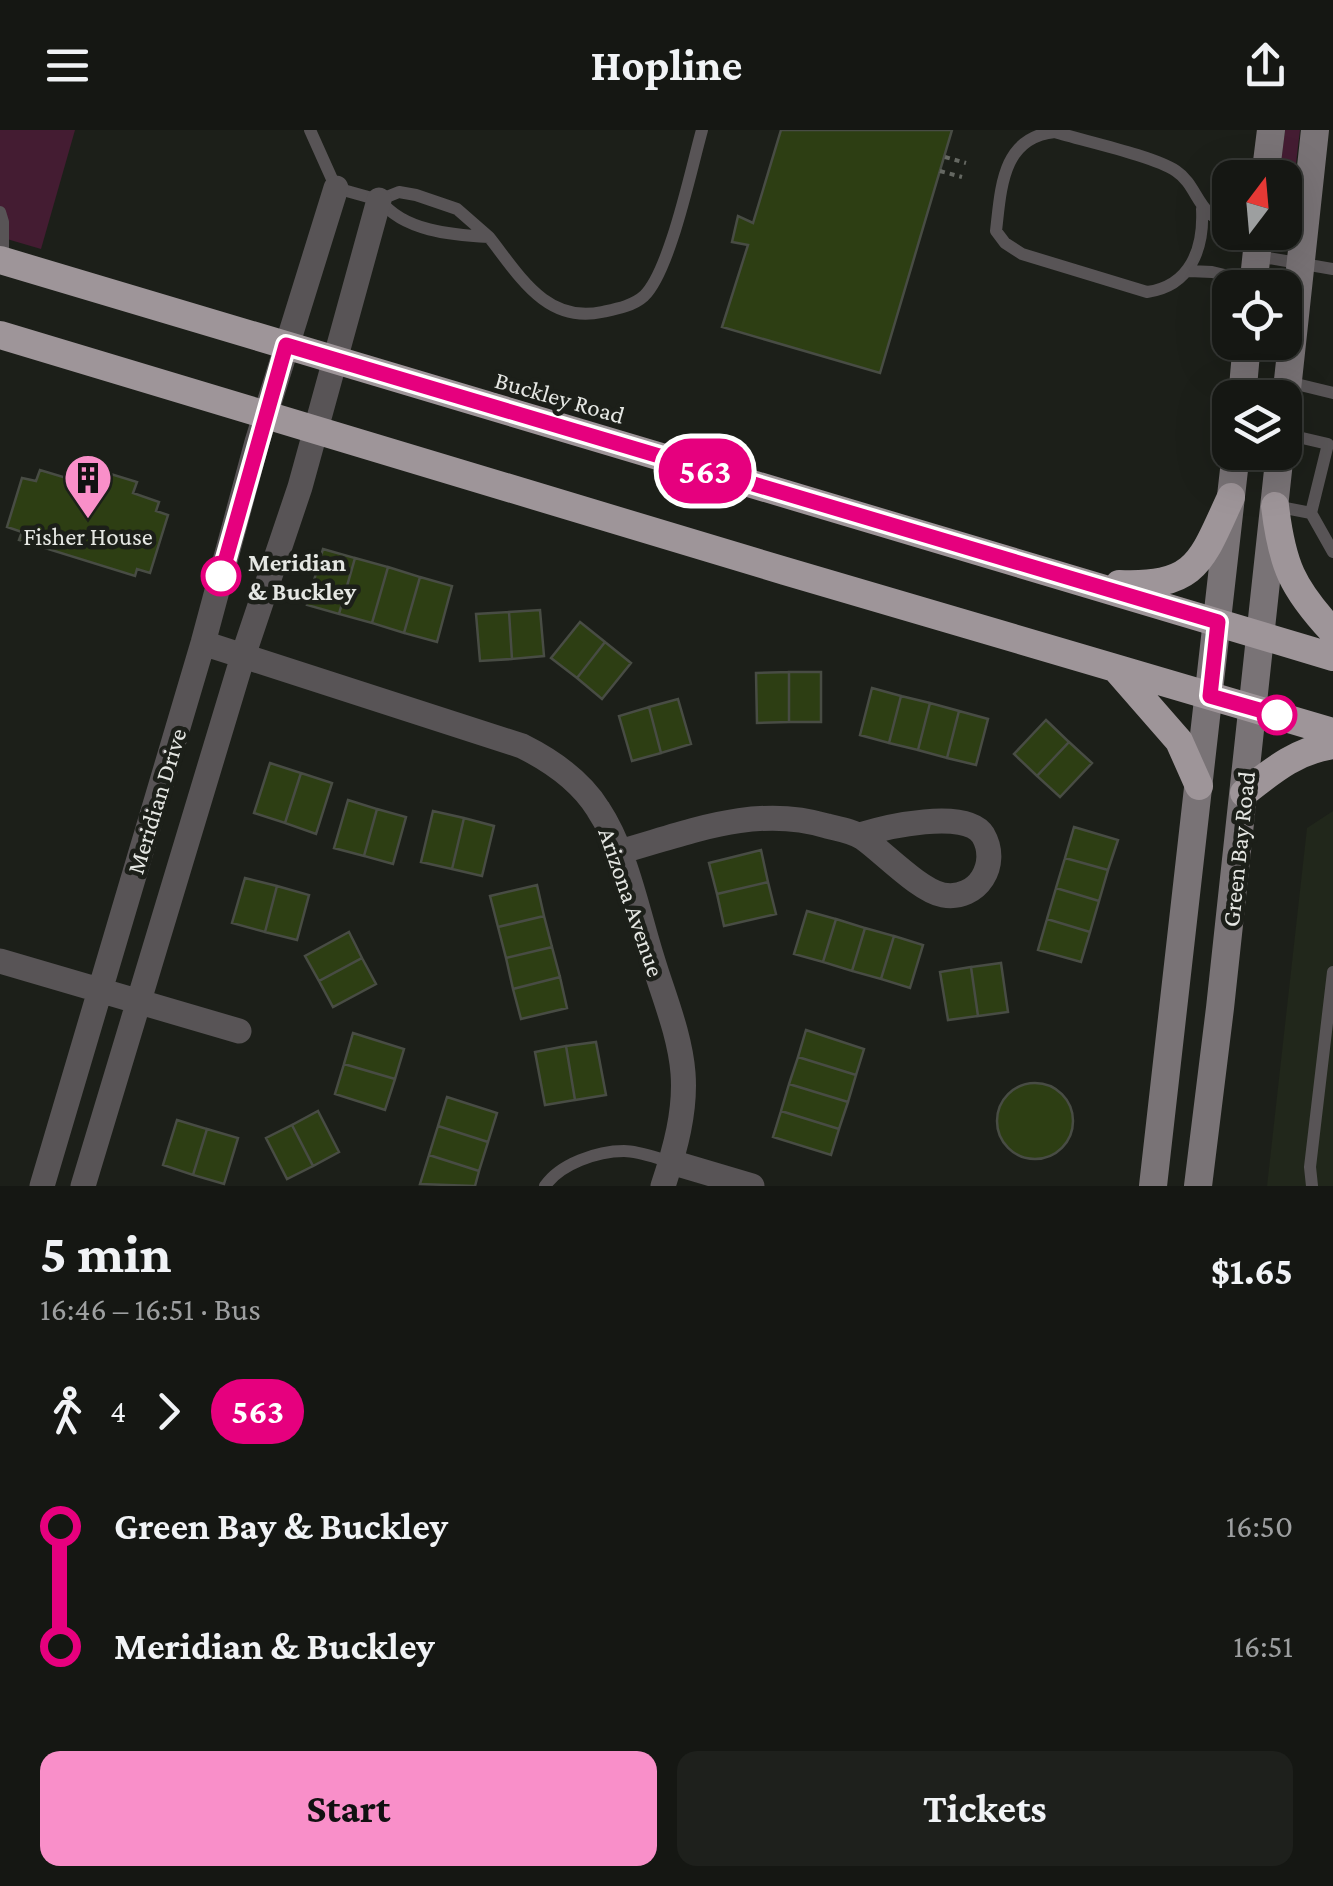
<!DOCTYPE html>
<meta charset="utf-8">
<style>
:root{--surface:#151713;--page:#1e201c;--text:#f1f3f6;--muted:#9d9fa0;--line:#343633;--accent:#f98fc9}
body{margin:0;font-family:"Crimson Pro",serif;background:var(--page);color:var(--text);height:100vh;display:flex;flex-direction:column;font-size:38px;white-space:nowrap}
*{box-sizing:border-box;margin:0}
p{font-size:32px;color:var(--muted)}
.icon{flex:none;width:55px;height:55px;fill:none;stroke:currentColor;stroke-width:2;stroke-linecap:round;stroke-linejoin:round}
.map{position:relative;height:1056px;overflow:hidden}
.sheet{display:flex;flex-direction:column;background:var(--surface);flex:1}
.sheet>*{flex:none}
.badge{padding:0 20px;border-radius:32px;font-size:35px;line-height:65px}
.needle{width:65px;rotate:16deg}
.controls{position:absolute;left:1212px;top:30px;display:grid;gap:20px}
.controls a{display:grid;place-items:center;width:90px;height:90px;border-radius:20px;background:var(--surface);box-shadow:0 10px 40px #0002,0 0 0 2px var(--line);font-size:50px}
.map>.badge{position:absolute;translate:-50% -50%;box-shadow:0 0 0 5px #fff}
.legs{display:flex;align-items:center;gap:15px;height:110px;padding:0 40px;font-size:32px}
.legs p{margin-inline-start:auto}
.headline{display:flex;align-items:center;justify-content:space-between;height:170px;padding:0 40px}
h1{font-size:55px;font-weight:700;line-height:75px}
.cta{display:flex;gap:20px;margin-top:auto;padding:20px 40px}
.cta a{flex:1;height:115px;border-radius:20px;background:var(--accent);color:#111;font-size:40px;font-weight:700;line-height:115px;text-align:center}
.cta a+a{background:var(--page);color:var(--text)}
ul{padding:0 40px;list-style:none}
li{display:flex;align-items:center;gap:35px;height:120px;font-size:38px}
li i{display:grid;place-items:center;width:15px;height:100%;margin:0 12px;background:currentColor}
li i::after{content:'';width:25px;height:25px;margin:-12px;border:8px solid;border-radius:50%;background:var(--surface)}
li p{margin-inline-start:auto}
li:first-child i{background:linear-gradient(#0000 50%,currentColor 0)}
li:last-child i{background:linear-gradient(currentColor 50%,#0000 0)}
header{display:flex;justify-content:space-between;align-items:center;height:130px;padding:0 40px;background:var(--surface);font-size:45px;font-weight:700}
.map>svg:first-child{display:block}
</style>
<header><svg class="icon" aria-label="menu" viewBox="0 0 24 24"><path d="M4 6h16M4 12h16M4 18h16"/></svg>Hopline<svg class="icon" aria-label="share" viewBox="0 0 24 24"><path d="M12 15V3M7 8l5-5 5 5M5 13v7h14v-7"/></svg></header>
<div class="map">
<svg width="1333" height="1056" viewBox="0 0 1333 1056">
<rect width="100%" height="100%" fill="#1c1f19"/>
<!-- built -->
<path fill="#21271b" d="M1333,681v375h-66l40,-358z"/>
<!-- green -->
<path fill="#441c32" d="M0,0h75l-34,119 -41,-12z
M1285,0h15l-13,108 -6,-5 4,-1v-54h-6z"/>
<!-- building -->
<path fill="#2d3e13" stroke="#484c44" stroke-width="2.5" d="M781,0h171l-72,243 -158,-46 26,-82 -16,-3 6,-26 15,7z
M78,334l59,18 -4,11 26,9 -3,9 12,4 -18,58 -13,-4 -2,7 -116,-36 3,-8 -15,-5 15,-49 14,3 4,-11 33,10z
M323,419l32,9 -16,56 -32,-9z
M355,428l33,9 -16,56 -33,-9z
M388,437l32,10 -16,56 -32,-10z
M420,447l32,9 -15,56 -33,-9z
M540,480l4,46 -32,3 -3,-47z
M509,482l3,47 -32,2 -4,-47z
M580,492l25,20 -28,36 -26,-20z
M605,512l26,21 -29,36 -25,-21z
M789,542h32v50h-32z
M789,542v50l-32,1 -1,-50z
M872,558l29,8 -12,47 -29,-8z
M901,566l29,7 -12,47 -29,-7z
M678,569l13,45 -30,9 -12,-46z
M930,573l29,8 -12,47 -29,-8z
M649,577l12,46 -29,8 -13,-45z
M959,581l29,8 -12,46 -29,-7z
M1046,590l23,22 -32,34 -23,-22z
M1069,612l23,21 -32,34 -23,-21z
M270,633l31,10 -16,50 -31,-10z
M301,643l31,10 -16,51 -31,-11z
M348,670l29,9 -13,47 -30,-8z
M377,679l29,8 -13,47 -29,-8z
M433,681l31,7 -12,51 -31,-7z
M464,688l30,8 -12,50 -30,-7z
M1074,697l44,13 -10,30 -43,-12z
M761,720l7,32 -51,12 -8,-31z
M1065,728l43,12 -9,31 -43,-13z
M245,748l32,8 -12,46 -33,-9z
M768,752l8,32 -52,12 -7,-32z
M537,755l7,31 -46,11 -8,-31z
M277,756l32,9 -12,45 -32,-8z
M1056,758l43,13 -9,31 -43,-13z
M807,781l29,8 -13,43 -29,-8z
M544,786l8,31 -46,11 -8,-31z
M836,789l29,9 -13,43 -29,-9z
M1047,789l43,13 -9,30 -43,-12z
M865,798l29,8 -13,43 -29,-8z
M349,802l13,26 -43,23 -14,-25z
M894,806l29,9 -13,43 -29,-9z
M552,817l8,30 -47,12 -7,-31z
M362,828l14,26 -43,23 -14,-26z
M1001,833l7,49 -30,4 -7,-49z
M971,837l7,49 -30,4 -8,-48z
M560,847l7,31 -46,11 -8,-30z
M806,900l58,19 -8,26 -58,-18z
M353,903l51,16 -9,30 -51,-15z
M596,912l10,53 -31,5 -9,-54z
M566,916l9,54 -30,5 -10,-53z
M798,927l58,18 -8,27 -59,-18z
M344,934l51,15 -10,31 -50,-16z
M997 991a38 38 0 1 1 76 0a38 38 0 1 1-76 0Z
M789,954l59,18 -9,27 -58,-18z
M447,967l50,16 -9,29 -50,-16z
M318,981l21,41 -26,14 -21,-41z
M781,981l58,18 -8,26 -58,-18z
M177,990l30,9 -14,46 -30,-10z
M292,995l21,41 -26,13 -21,-41z
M438,996l50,16 -9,29 -50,-16z
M207,999l31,9 -14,46 -31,-9z
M429,1025l50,16 -4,15 -55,-2z"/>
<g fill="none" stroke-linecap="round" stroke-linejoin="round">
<!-- path -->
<path stroke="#656862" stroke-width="4" stroke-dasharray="5 5" stroke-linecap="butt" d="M945,27l21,6
M940,41l22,6"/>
<!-- service -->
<path stroke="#585456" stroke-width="12" d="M310,0l26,58 43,12 20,-8 17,3 41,14 32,28c-37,-2 -86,-6 -109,-37
M1202,79c2,39 -11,77 -55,83l-125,-38 -17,-11 -9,-12c5,-43 6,-94 59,-99 29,9 99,24 121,39 23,15 22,49 54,50
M0,82l3,10v39
M489,107c30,38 57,87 113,75 14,-3 31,-6 42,-16 26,-25 47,-127 58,-166
M1257,126l76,13
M1189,141l23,1 42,10
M1288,252l45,11
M1285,304l43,10 -17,69
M1275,376l36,7 22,39
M545,1056c15,-22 52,-35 79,-35 15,0 32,7 47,11
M1312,1056l-2,-19 23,-195"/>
<!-- minor -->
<path stroke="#585456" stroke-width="25" d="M203,513l319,103c30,15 58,34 76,63 29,44 39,102 55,152 11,36 27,74 30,112 3,38 -8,77 -20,113
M619,722c69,-19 136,-48 208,-26 12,3 26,5 36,12 20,14 57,53 80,57 35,6 57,-31 40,-60 -17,-27 -98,-8 -123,0
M0,831l239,70
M671,1032l81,24
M42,1056l161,-543 54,-201 79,-254
M83,1056l160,-530 57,-169 79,-287"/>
<!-- secondary -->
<path stroke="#797376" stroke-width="28" d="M1265,48l6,-48
M1253,158l6,-56
M1242,268l5,-56
M1285,278l30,-278
M1153,1056l83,-734
M1198,1056l22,-178 60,-556"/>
<!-- trunk -->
<path stroke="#9e9599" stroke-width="28" d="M0,130l1333,397
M0,205l785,236 548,161
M1275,376c7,59 17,82 58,126
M1119,454c79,3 82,-23 112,-87
M1117,540l62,71 20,45
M1244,663c28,-22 53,-43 89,-48"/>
</g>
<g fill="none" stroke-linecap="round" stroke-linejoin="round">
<!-- line-1 casing -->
<g stroke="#fff" stroke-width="22">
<path id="line-1" d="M221,446l65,-231 932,277 -8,74 67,19"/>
</g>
<!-- line-1 -->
<use href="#line-1" stroke="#e6007e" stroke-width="15"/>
</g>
<!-- icons -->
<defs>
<g id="building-pin" transform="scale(2.5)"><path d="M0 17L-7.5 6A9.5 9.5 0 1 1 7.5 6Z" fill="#f98fc9" stroke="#1c1f19"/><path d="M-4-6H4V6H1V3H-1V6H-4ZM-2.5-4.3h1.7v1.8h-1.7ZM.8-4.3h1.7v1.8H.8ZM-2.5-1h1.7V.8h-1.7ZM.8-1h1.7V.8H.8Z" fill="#111"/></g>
</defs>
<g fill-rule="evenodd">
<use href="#building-pin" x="88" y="348"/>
</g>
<!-- markers -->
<g fill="#fff" stroke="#e6007e" stroke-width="5">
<circle cx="221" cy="446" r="18"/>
<circle cx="1277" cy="585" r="18"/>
</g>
<g text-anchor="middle" stroke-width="9" stroke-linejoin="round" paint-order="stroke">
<!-- street labels -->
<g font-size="25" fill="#e5e7e3" stroke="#1c1f19">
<text transform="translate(560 267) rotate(16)" y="9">Buckley Road</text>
<text transform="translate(156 671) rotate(-73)" y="9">Meridian Drive</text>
<text transform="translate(1238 719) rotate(-84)" y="9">Green Bay Road</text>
<text transform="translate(632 772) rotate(71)" y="9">Arizona Avenue</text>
</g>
<!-- poi labels -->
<g font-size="25" fill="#e5e7e3" stroke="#1c1f19">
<text x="88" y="415">Fisher House</text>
</g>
<!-- stop labels -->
<g font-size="25" font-weight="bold" fill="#e5e7e3" stroke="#1c1f19" text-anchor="start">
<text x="248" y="441">Meridian<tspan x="248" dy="29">&amp; Buckley</tspan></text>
</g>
</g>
</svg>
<div class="controls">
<a><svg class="needle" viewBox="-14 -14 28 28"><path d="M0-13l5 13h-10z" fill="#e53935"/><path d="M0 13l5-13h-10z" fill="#9d9fa0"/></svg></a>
<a><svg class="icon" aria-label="locate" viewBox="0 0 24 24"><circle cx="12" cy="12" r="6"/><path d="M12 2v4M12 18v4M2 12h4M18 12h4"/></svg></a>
<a><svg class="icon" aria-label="layers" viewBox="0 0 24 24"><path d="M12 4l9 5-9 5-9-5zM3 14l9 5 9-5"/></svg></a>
</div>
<b class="badge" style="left:705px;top:341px;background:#e6007e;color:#fff">563</b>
</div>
<section class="sheet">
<div class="headline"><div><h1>5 min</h1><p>16:46 – 16:51 · Bus</p></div><b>$1.65</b></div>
<div class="legs"><svg class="icon" aria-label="walk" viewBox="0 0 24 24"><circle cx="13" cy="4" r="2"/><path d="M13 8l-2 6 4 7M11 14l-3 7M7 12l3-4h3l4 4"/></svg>4<svg class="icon" aria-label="forward" viewBox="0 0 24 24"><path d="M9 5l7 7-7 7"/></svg><b class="badge" style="background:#e6007e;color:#fff">563</b></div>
<ul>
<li><i style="color:#e6007e"></i><b>Green Bay &amp; Buckley</b><p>16:50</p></li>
<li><i style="color:#e6007e"></i><b>Meridian &amp; Buckley</b><p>16:51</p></li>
</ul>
<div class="cta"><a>Start</a><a>Tickets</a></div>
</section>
